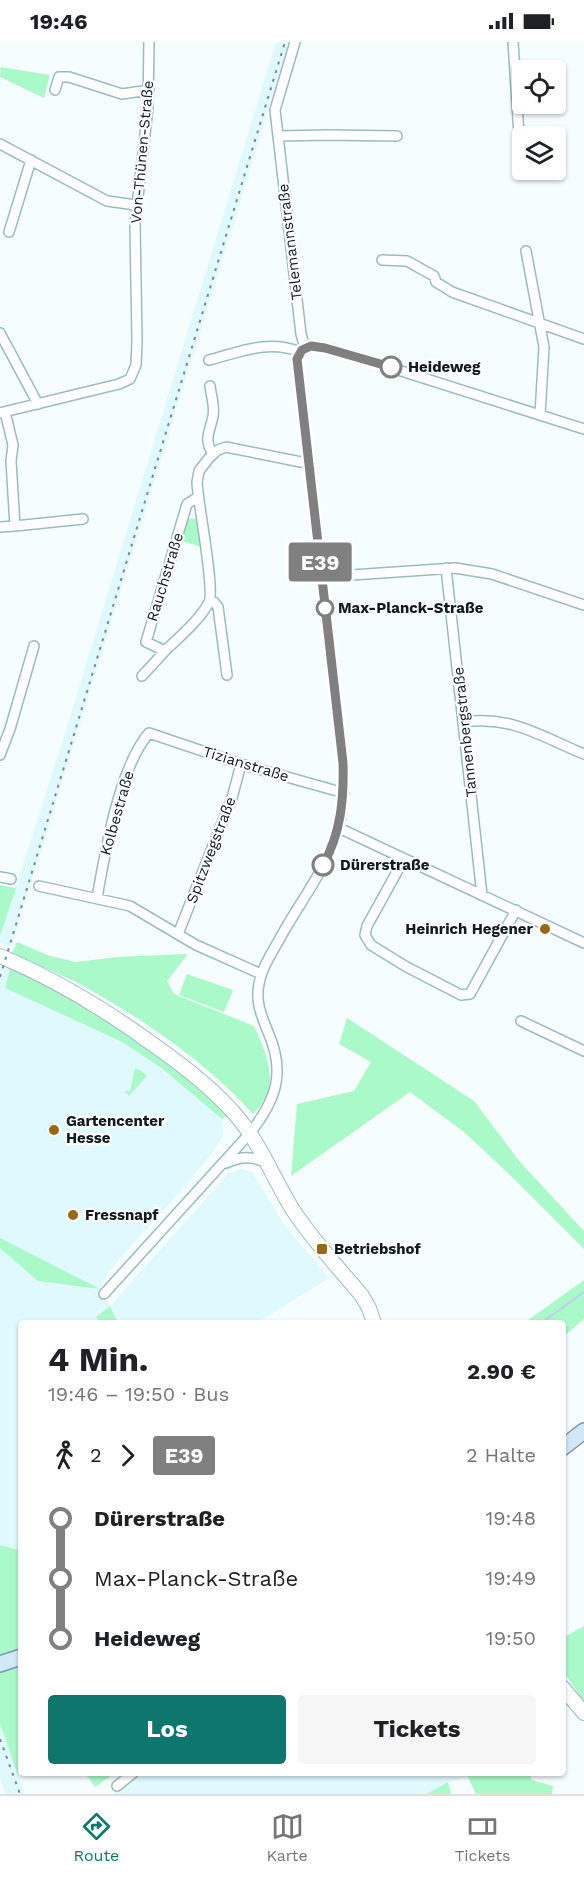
<!DOCTYPE html>
<html lang="de">
<meta charset="utf-8">
<style>
:root{--surface:#fff;--page:#f6f6f6;--text:#202124;--muted:#757577;--line:#e0e0e0;--accent:#0f766e}
body{margin:0;font-family:"Work Sans",sans-serif;background:var(--page);color:var(--text);height:100vh;display:flex;flex-direction:column;font-size:22px;white-space:nowrap}
*{box-sizing:border-box;margin:0}
p{font-size:20px;color:var(--muted)}
.icon{flex:none;width:33px;height:33px;fill:none;stroke:currentColor;stroke-width:2;stroke-linecap:round;stroke-linejoin:round}
.map{position:relative;flex:1;overflow:hidden}
.sheet{position:absolute;left:18px;top:1278px;width:548px;height:456px;display:flex;flex-direction:column;background:var(--surface);border-radius:6px;box-shadow:0 2px 4px #0004}
.sheet>*{flex:none}
.badge{padding:0 12px;border-radius:4px;font-size:21px;line-height:39px}
.controls{position:absolute;left:512px;top:18px;display:grid;gap:12px}
.controls a{display:grid;place-items:center;width:54px;height:54px;border-radius:6px;background:var(--surface);box-shadow:0 2px 4px #0004;font-size:30px}
.map>.badge{position:absolute;translate:-50% -50%;box-shadow:0 0 0 3px #fff}
.legs{display:flex;align-items:center;gap:9px;height:66px;padding:0 30px;font-size:20px}
.legs p{margin-inline-start:auto}
.summary{display:flex;align-items:center;justify-content:space-between;height:102px;padding:0 30px}
h1{font-size:33px;font-weight:700;line-height:45px}
.primary-button{display:flex;gap:12px;margin-top:auto;padding:12px 30px}
.primary-button a{flex:1;height:69px;border-radius:6px;background:var(--accent);color:#fff;font-size:24px;font-weight:700;line-height:69px;text-align:center}
.primary-button a+a{background:var(--page);color:var(--text)}
ul{padding:0 30px;list-style:none}
li{display:flex;align-items:center;gap:21px;height:60px;font-size:22px}
li i{display:grid;place-items:center;width:9px;height:100%;margin:0 8px;background:currentColor}
li i::after{content:'';width:15px;height:15px;margin:-8px;border:4px solid;border-radius:50%;background:var(--surface)}
li p{margin-inline-start:auto}
li:first-child i{background:linear-gradient(#0000 50%,currentColor 0)}
li:last-child i{background:linear-gradient(currentColor 50%,#0000 0)}
.status{display:flex;justify-content:space-between;align-items:center;height:42px;padding:0 30px;background:var(--surface);direction:ltr}
.status svg{height:16px;fill:currentColor}
.tab-bar{display:flex;justify-content:space-around;align-items:center;height:84px;border-top:2px solid var(--line);background:var(--surface);font-size:16px;color:var(--muted)}
.tab-bar a{display:grid;justify-items:center;gap:3px}
.tab-bar .on{color:var(--accent)}
.map>svg:first-child{display:block}
</style>
<div class="status"><b>19:46</b><svg viewBox="0 0 49 12"><path d="M0 12V9h3v3zM5 12V6h3v6zM10 12V3h3v9zM15 12V0h3v12zM26 1h20v11H26zM47 4h2v5h-2z"/></svg></div>
<div class="map">
<svg width="584" height="1752" viewBox="0 0 584 1752">
<rect width="100%" height="100%" fill="#f6fdfe"/>
<!-- built -->
<path fill="#dff9fe" d="M276,0h13l-277,904 -12,-3v-7l62,-193z
M11,924l-6,22 117,54 38,25 62,52 1,17 -11,17 -25,31 -79,88 -8,17 10,17 119,-133 13,-4 10,3 31,51 46,55 -72,45h-139l-8,-17 -14,11 3,6h-78v225l-3,2 -18,-5v-578z
M0,1681l8,24 17,47h-19l-6,-15z
M135,1731h331l1,4 -19,5 -21,12h-312l2,-8z"/>
<!-- green -->
<path fill="#aafac9" d="M1,25l49,8 -6,23 -44,-21z
M186,476l11,1 4,28 -22,-7z
M0,843l16,3 -16,48z
M17,900l33,14 26,6 41,-5 71,-3 -21,27 7,13 80,32c14,32 28,60 -1,88 -46,-52 -116,-99 -177,-132 -21,-10 -43,-19 -64,-29z
M11,924l109,60 62,48 45,41 -5,4 -62,-52 -38,-25 -117,-54z
M187,932l46,16 -9,22 -45,-17z
M347,976l127,83 46,61 64,69v18l-76,-76 -44,-41 -54,-40 -119,84 6,-72 57,-13 17,-29 -32,-18z
M135,1026l5,2 7,6 -18,20 -5,-5h6z
M0,1196l100,51 -62,-8 -38,-33z
M584,1238v39l-21,18 -1,-14h-38z
M110,1264l8,17h-19l-3,-6z
M0,1503l18,5 3,-1v103l-21,8z
M584,1584v76l-21,-31v-33z
M21,1622v108l-4,1 -17,-50v-52z
M85,1731h30l-20,14z
M466,1731h63l3,7 21,6 -1,8h-76z
M448,1740l3,12h-24z"/>
<g fill="none" stroke-linecap="round" stroke-linejoin="round">
<!-- stream -->
<path stroke="#bfcef0" stroke-width="2" d="M541,1281l43,-31"/>
<!-- street casing -->
<g stroke="#9bbbc2" stroke-width="12">
<path id="street" d="M295,0l-20,68 26,224 4,14
M513,0l6,93
M55,48l4,-13h10l53,17 27,-4
M278,94l50,-1 69,1
M0,102l107,57 29,4
M9,190l22,-72
M526,209l18,96 -4,68
M382,218l25,1 27,15 2,6 16,10 132,47
M0,291l38,71
M305,306l10,-2 17,3 252,80
M209,318c32,-8 59,-21 91,-8
M210,344c1,9 5,21 3,30 -3,16 -10,23 0,38
M5,370l8,33 -2,16 4,65 68,-7
M0,371l119,-29 11,-5 6,-14 1,-24 -2,-117 13,-117 1,-65
M198,455l-11,7 -41,138 19,9c13,-13 36,-32 44,-49 6,-13 -11,-98 -12,-120l2,-11 10,-13 9,-8 8,-3 75,15h7
M0,485l15,-1
M446,526l36,327
M322,535l133,-9 37,6 92,31
M210,559l4,1 4,5 9,68
M142,634l23,-25
M464,680c47,-7 78,15 120,32
M0,713l10,-26 24,-83
M339,786l245,115
M404,817l-37,67 -2,9 6,10 34,21 56,29 9,-1 46,-84
M0,835l11,2
M39,844l91,20 66,39 65,29
M97,856c8,-46 22,-130 52,-165l92,31 103,29
M178,892l54,-136 9,-34
M521,979l63,30
M226,1121c15,-7 26,-7 41,0
M104,1252l146,-161c26,-33 36,-60 18,-101 -6,-15 -13,-30 -9,-48 3,-18 16,-36 25,-53 19,-33 45,-67 55,-104 5,-21 5,-43 4,-64l-45,-397v-11l7,-7
M117,1744l16,-13"/>
</g>
<!-- secondary casing -->
<g stroke="#9bbbc2" stroke-width="16">
<path id="secondary" d="M0,914c57,24 108,55 158,92 27,19 54,40 76,65 27,30 38,64 59,97 20,31 46,58 69,86l7,12 5,15
M562,1645l22,26"/>
</g>
<!-- primary casing -->
<g stroke="#7a96a8" stroke-width="18">
<path id="primary" d="M562,1406l22,-17
M0,1622l21,-7"/>
</g>
<!-- street -->
<use href="#street" stroke="#fff" stroke-width="9"/>
<!-- secondary -->
<use href="#secondary" stroke="#fff" stroke-width="14"/>
<!-- primary -->
<use href="#primary" stroke="#d2e8f8" stroke-width="15"/>
<!-- rail -->
<path stroke="#7e888a" stroke-width="2" stroke-dasharray="3 6" stroke-linecap="butt" d="M0,935l285,-935
M0,1697l20,55"/>
</g>
<g fill="none" stroke-linecap="round" stroke-linejoin="round">
<!-- line-1 casing -->
<g stroke="#fff" stroke-width="14">
<path id="line-1" d="M323,823c18,-32 21,-66 20,-102l-46,-404 5,-9 9,-4 14,2 66,19"/>
</g>
<!-- line-1 -->
<use href="#line-1" stroke="#808080" stroke-width="9"/>
</g>
<!-- markers -->
<g fill="#fff" stroke="#808080" stroke-width="3">
<circle cx="391" cy="325" r="10"/>
<circle cx="325" cy="566" r="8"/>
<circle cx="323" cy="823" r="10"/>
</g>
<g fill="#976819" stroke="#fff" stroke-width="2">
<circle cx="545" cy="887" r="6"/>
<circle cx="54" cy="1088" r="6"/>
<circle cx="73" cy="1173" r="6"/>
<rect x="316" y="1201" width="12" height="12" rx="3"/>
</g>
<g text-anchor="middle" stroke-width="4.5" stroke-linejoin="round" paint-order="stroke">
<!-- street labels -->
<g font-size="15" fill="#0f1b1e" stroke="#fff">
<text transform="translate(142 110) rotate(-85)" y="5">Von-Thünen-Straße</text>
<text transform="translate(290 200) rotate(-97)" y="5">Telemannstraße</text>
<text transform="translate(165 535) rotate(-73)" y="5">Rauchstraße</text>
<text transform="translate(465 690) rotate(-96)" y="5">Tannenbergstraße</text>
<text transform="translate(246 722) rotate(17)" y="5">Tizianstraße</text>
<text transform="translate(117 771) rotate(-74)" y="5">Kolbestraße</text>
<text transform="translate(211 808) rotate(-69)" y="5">Spitzwegstraße</text>
</g>
<!-- stop labels -->
<g font-size="15" font-weight="bold" fill="#0f1b1e" stroke="#fff" text-anchor="start">
<text x="408" y="330">Heideweg</text>
<text x="338" y="571">Max-Planck-Straße</text>
<text x="340" y="828">Dürerstraße</text>
</g>
<!-- poi labels -->
<g font-size="15" font-weight="bold" fill="#0f1b1e" stroke="#fff" text-anchor="start">
<text x="533" y="892" text-anchor="end">Heinrich Hegener</text>
<text x="66" y="1084">Gartencenter<tspan x="66" dy="17">Hesse</tspan></text>
<text x="85" y="1178">Fressnapf</text>
<text x="334" y="1212">Betriebshof</text>
</g>
</g>
</svg>
<div class="controls">
<a><svg class="icon" aria-label="locate" viewBox="0 0 24 24"><circle cx="12" cy="12" r="6"/><path d="M12 2v4M12 18v4M2 12h4M18 12h4"/></svg></a>
<a><svg class="icon" aria-label="layers" viewBox="0 0 24 24"><path d="M12 4l9 5-9 5-9-5zM3 14l9 5 9-5"/></svg></a>
</div>
<b class="badge" style="left:320px;top:520px;background:#808080;color:#fff">E39</b>
<section class="sheet">
<div class="summary"><div><h1>4 Min.</h1><p>19:46 – 19:50 · Bus</p></div><b>2.90 €</b></div>
<div class="legs"><svg class="icon" aria-label="walk" viewBox="0 0 24 24"><circle cx="13" cy="4" r="2"/><path d="M13 8l-2 6 4 7M11 14l-3 7M7 12l3-4h3l4 4"/></svg>2<svg class="icon" aria-label="forward" viewBox="0 0 24 24"><path d="M9 5l7 7-7 7"/></svg><b class="badge" style="background:#808080;color:#fff">E39</b><p>2 Halte</p></div>
<ul>
<li><i style="color:#808080"></i><b>Dürerstraße</b><p>19:48</p></li>
<li><i style="color:#808080"></i><span>Max-Planck-Straße</span><p>19:49</p></li>
<li><i style="color:#808080"></i><b>Heideweg</b><p>19:50</p></li>
</ul>
<div class="primary-button"><a>Los</a><a>Tickets</a></div>
</section>
</div>
<nav class="tab-bar">
<a class="on"><svg class="icon" aria-label="directions" viewBox="0 0 24 24"><path d="M12 3l9 9-9 9-9-9zM9 14v-3h6M13 9l2 2-2 2"/></svg>Route</a>
<a><svg class="icon" aria-label="map" viewBox="0 0 24 24"><path d="M3 6l6-2 6 2 6-2v14l-6 2-6-2-6 2zM9 4v14M15 6v14"/></svg>Karte</a>
<a><svg class="icon" aria-label="tickets" viewBox="0 0 24 24"><path d="M3 7h18v10H3zM15 7v10"/></svg>Tickets</a>
</nav>
